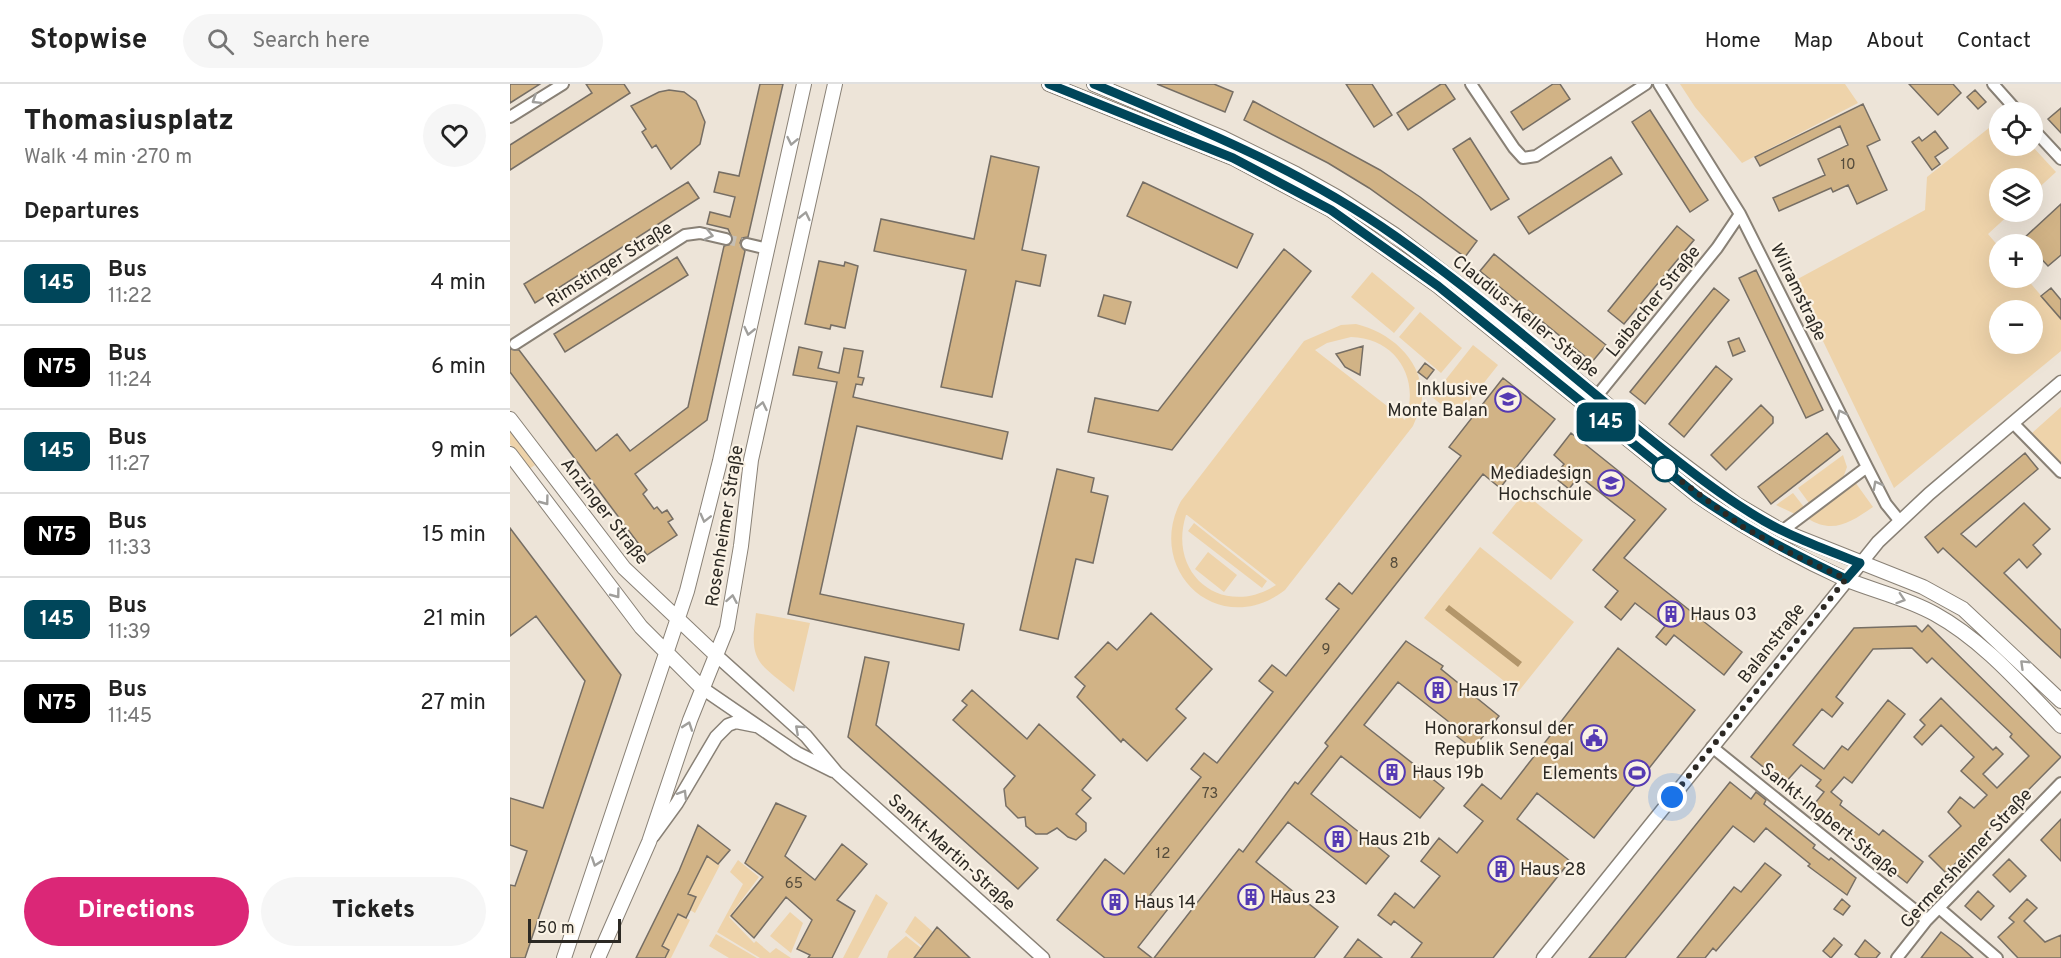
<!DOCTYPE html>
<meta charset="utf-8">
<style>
:root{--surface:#fff;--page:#f6f6f6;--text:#222;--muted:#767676;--line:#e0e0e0;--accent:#db2777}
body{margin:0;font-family:Overpass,sans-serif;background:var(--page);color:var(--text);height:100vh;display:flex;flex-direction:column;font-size:22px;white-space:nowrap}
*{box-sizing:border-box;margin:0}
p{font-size:20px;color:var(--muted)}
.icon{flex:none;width:33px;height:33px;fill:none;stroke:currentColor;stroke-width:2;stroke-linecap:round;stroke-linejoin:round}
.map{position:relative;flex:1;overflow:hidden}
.panel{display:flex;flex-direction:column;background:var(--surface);width:510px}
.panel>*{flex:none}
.badge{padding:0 12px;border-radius:9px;font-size:21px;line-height:39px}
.buttons{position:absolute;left:1479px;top:18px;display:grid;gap:12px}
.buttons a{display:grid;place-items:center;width:54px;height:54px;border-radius:50%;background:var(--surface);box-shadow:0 6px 24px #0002;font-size:30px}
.scale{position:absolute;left:18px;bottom:15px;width:93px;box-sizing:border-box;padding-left:6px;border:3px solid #2c2924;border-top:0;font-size:16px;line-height:21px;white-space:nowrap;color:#2c2924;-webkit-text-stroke:4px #faf2e5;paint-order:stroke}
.you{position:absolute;width:30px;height:30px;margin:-15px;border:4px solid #fff;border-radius:50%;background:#1a73e8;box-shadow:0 0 0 9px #1a73e833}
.map>.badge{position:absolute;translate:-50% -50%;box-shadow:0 0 0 3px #fff}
h2{padding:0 24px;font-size:22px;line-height:54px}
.round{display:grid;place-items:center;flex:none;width:63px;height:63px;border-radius:32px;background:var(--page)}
.head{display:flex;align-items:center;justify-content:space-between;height:102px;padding:0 24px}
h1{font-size:28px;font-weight:800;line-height:45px}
.cta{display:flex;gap:12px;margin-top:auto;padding:12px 24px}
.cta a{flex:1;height:69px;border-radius:36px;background:var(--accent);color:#fff;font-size:24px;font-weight:800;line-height:69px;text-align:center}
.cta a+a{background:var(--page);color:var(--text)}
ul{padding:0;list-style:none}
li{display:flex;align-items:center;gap:18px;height:84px;padding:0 24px;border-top:2px solid var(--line)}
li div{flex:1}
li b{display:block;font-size:22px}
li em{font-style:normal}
li .badge{min-width:66px;font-weight:700;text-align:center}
header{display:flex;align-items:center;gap:36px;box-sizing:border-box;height:84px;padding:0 30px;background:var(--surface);border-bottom:2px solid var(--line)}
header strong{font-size:28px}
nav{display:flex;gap:33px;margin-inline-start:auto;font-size:21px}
.search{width:420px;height:54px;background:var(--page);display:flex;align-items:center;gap:15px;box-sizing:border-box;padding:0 21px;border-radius:33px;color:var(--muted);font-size:22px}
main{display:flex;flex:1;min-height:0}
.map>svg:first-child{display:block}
</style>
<header>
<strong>Stopwise</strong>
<div class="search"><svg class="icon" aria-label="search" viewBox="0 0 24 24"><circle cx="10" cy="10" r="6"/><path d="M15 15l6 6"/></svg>Search here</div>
<nav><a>Home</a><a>Map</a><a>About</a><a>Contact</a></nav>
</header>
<main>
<section class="panel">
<div class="head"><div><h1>Thomasiusplatz</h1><p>Walk · 4 min · 270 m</p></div><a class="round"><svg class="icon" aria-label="heart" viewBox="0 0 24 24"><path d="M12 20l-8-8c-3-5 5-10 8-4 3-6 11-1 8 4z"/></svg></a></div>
<h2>Departures</h2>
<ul>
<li><span class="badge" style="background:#00465a;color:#fff">145</span><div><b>Bus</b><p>11:22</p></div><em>4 min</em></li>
<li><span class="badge" style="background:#000;color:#fff">N75</span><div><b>Bus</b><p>11:24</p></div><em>6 min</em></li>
<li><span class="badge" style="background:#00465a;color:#fff">145</span><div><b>Bus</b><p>11:27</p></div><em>9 min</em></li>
<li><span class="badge" style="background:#000;color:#fff">N75</span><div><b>Bus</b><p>11:33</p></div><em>15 min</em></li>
<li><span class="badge" style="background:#00465a;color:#fff">145</span><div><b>Bus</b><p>11:39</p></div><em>21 min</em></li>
<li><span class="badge" style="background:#000;color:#fff">N75</span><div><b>Bus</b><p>11:45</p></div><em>27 min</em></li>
</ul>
<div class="cta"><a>Directions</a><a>Tickets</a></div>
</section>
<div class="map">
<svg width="1551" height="874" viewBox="0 0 1551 874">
<rect width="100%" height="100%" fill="#ede4d8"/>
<!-- green -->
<path fill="#eed3aa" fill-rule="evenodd" d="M1170,0h165l13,19 -116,60 -47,-56z
M1489,36l1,26h32l24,26 -23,21 -1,-15h-32v34h12l-24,22 11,13 1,31h26l35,41v32l-167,137 -100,-207 131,-71 2,-33zM1490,226h32v34h-32z
M862,188l43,36 -21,25 -43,-36z
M910,228l42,36 -21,25 -42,-36z
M846,240c33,8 64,33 66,70 1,10 -5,22 -9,32l-128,164c-66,51 -141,-20 -104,-89l123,-160 37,-16zM841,253c45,1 70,42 54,83l-90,-70 12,-7zM676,431h1l89,70c-53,34 -109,-10 -90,-70z
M963,261l25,20 -41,52 -25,-20z
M1551,323v59l-30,-32z
M0,347l25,34 -6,4 -19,-25z
M1333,371l4,12 -4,11 -34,25 -11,-15z
M1345,398l18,25c-22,15 -40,28 -66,11z
M1014,409l59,47 -32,40 -59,-47z
M1283,409l11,14 -9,7 -19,-9z
M684,439l73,58 -5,7 -74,-57z
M970,463l94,75 -56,70 -94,-74z
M698,468l29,23 -13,17 -29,-23z
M246,529l54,10 -16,69c-37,-30 -45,-30 -38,-79z
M197,772l13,9 -25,48 -5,-3 6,-13 -8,-3z
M228,776l21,17 -30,40 25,26 2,-2 14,12 6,-5 15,10h-31l-43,-26 26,-48 -13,-12z
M366,810l12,9 -30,55h-15z
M280,828l13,11 -12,30 -21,-17z
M168,830l12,6 -19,38h-6l4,-8 -7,-4z
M405,832l18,16 -10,15 -18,-15z
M206,850l41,24h-28l-20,-12z
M396,852l15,12 -7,10h-27l2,-7z"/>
<!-- water -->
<path fill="#b3966a" d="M939,521l73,57 -4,5 -73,-57z"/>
<!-- building -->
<path fill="#d1b386" stroke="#766e64" stroke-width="1.5" d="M0,0h30l-30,19z
M76,0h38l6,9 -120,77v-25l82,-52z
M250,0h23l-35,153 -6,1 -2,5 5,8 -38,169 -72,54 12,16 -4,4 11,15 3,-2 5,6 5,-3 6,9 -5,3 9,13 -30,20 -137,-183v-23l9,1 77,101 21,-17 13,17 58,-44 36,-161 7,-2 2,-4 -5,-11 -21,-5 3,-12 20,5 5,-20 -21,-5 5,-20 20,4z
M647,0h57l19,8 -8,20z
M836,0h26l20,31 -18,12z
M931,0h4l10,15 -47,31 -11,-17z
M1043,0h7l10,15 -47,31 -12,-18z
M1399,0h44l8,9 -23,22z
M159,6l15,2 12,9 9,21 -5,22 -29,25 -15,-24 -4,3 -10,-16 4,-3 -15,-23 28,-14z
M1465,6l11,12 -8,7 -11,-12z
M743,17l127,69 40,27 57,44 -12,16 -96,-69 -41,-25 -84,-43z
M1353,20l17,36 -13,6 20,44 -30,14 -9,-19 -15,7 -2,-4 -52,23 -6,-13 52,-23 -7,-16 30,-14 -8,-19 -80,40 -5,-9z
M1551,24v25l-13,-14z
M1140,26l58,90 -18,12 -58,-90z
M1425,47l13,17 -13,9 5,7 -8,6 -20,-28 7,-5 3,4z
M960,54l39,61 -18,11 -38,-61z
M481,72l48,11 -17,83 24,5 -6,31 -24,-5 -24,116 -51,-10 25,-117 -92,-19 7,-32 93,20z
M1101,73l11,17 -93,60 -11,-17z
M178,98l11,16 -164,105 -11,-19z
M633,98l110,52 -16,34 -110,-52z
M1551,120v51l-13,11 -16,-17v-5h-4l-5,-5z
M1167,142l17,14 -70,84 -16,-13z
M774,165l27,22 -139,179 -84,-18 7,-34 63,13z
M984,170l112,91 -14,17 -112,-91z
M167,173l11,18 -123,77 -11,-18z
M309,177l25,5 1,-4 13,4 -13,62 -14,-3 -1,4 -25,-5z
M1246,186l67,140 -17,8 -67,-140z
M1204,204l15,12 -84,104 -15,-12z
M1541,204l10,12v19l-20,-23z
M594,211l27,7 -6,22 -27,-8z
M1229,254l6,13 -12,5 -5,-14z
M853,262l-3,29 -15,-8 -9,-13z
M289,263l23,5 -4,16 21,5 5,-25 19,3 -5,26 6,1 -2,7 -6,-1 -3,13 155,35 -6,27 -145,-33 -37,168 144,30 -5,26 -171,-36 49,-232 -44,-7z
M915,279l9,7 -7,9 -9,-7z
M1206,282l16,13 -48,58 -15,-13z
M993,294l52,41 -55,69 -17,-14 -333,421 18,14 -30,38 14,11h-47l-48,-38 48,-61 19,15 77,-97 -10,-8 13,-16 13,10 56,-71 -14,-11 13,-16 14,11 53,-67 -13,-10 13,-16 13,11 109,-138 -12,-9z
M1251,321l12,12v6l-47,47 -15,-15z
M1061,349l95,76 -42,49 118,94 -18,23 -50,-40 -8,10 -10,-8 9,-11 -30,-23 -14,17 -16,-13 13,-16 -25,-21 42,-50 -56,-44 -10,13 -15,-12 10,-13 -10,-9z
M1317,349l13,17 -69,54 -13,-17z
M1515,369l13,16 -77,65 15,13 48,-44 26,26 -17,16 8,9 -14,14 -8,-9 -15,14 57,57v28l-118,-110 -5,5 -13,-16z
M547,385l37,9 -3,14 17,4 -15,67 -17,-4 -18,80 -38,-9z
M0,444l111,147 -96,283h-15v-73l5,1 12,-35 -17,-6v-47l33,10 42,-127 -49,-65 -26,20z
M641,529l61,56 -36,40 10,9 -39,43 -24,-22 -2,3 -44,-45 8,-11 -10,-9 33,-35 9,8z
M1418,541l133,132 -115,116 -17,-17 32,-30 -13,-14 12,-15 14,11 13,-13 -26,-24 13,-14 -33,-32 -19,20 -8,-8 11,-12 -5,-5 21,-22 52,52 3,-3 7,7 -20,20 14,14 32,-32 -19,-19 2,-3 -80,-76 -5,5 -15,-15 -39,1 -37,48 7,6 -11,14 -10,-8 -29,36 31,24 18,-23 6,4 40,-50 17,14 -53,69 -8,-6 -13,15 11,9 -2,4 39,30 4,-5 40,32 -16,21 -95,-76 12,-15 -8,-6 5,-6 -20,-15 -17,19 -33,-27 103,-129 62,-2 6,6z
M896,557l37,25 -2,3 58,47 -26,33 -19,-15 4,-5 -60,-47 -34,43 80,63 -24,30 -79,-62 -30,38 78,62 -23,28 -78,-62 -32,40 82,65 -24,31h-160l85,-109 4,3 52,-70 3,2 30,-38 -3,-3z
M1108,564l77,62 -101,128 -57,-45 -20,26 53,42 -77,97h-82l11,-15 -28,-22 -3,4 -13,-10 17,-22 19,15 26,-32 -19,-15 18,-23 18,15 26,-32 -19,-15 18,-22 19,15z
M355,573l24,5 -13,63 162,143 -20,21 -170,-152z
M462,606l55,49 12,-15 56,51 -13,15 9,8 -15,16 10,9v8l-10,9 -8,-3 -11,-9 -10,6h-11l-10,-8 -1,-9 -7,1 -12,-12 -2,-17 11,-13 -62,-56 14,-15 -5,-4z
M1220,698l21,17 5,-7 10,8 -2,4 51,41 -2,3 16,12 2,-2 25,20 -9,17 -39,-29 2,-2 -44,-36 -12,14 -21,-16 -108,132h-36z
M266,719l30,13 -21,40 30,24 27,-36 25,20 -30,36 18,11 -23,47h-24l2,-3 -13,-6 15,-29 -26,-23 -32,41 -23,-22 32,-39 -18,-14z
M1551,735v42l-20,-21z
M188,741l32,25 -12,14 -11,-8 -19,38 8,3 -6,13 -4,8 -8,-4 -16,32 7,4 -4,8h-29l43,-87z
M1499,775l17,17 -16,16 -17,-17z
M1255,779l16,12 -65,76 -3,-3 -8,10h-28l57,-71 7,5z
M1468,807l16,15 -13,14 -16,-14z
M1332,815l8,7 -7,9 -9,-6z
M1517,815l10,9 -13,13 21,21 16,-7v23h-43l-20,-21 16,-15 -5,-4z
M427,843l17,16 16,15h-56z
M1431,848l20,15 12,11h-52z
M1324,854l8,7 -11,13 -8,-7z
M848,855l24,19h-38z
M1355,856l15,13 -4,5h-16l-5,-4z"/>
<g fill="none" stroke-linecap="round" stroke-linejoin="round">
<!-- minor-tunnel -->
<path stroke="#c6bfb4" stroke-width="10" stroke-dasharray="10 5" stroke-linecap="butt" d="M216,155l21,5"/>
<!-- minor casing -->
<g stroke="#898176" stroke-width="14">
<path id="minor" d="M961,0l43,64 9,10 13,-2 110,-72
M1149,0l81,130 127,253 19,37 13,16
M1483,0l25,28
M0,33l53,-33
M1522,44l29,31
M237,160l21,5
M5,260l170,-109 15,-2 26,6
M1082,318l125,-154 23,-34
M1503,339l48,49
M1272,447l85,-64
M1202,663l215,173
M1429,824l58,50
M1387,874l30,-38 134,-137"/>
</g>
<!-- tertiary casing -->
<g stroke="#898176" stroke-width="15">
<path id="tertiary" d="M206,571l90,81 31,37 206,185
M192,604l95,65 36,18
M143,752l24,-33 39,-66 12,-12 8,-3 20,4
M1033,874l335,-416 51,-48 132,-112"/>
</g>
<!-- secondary casing -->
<g stroke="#898176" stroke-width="16">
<path id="secondary" d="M539,0l184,74 98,52 107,76 260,210c47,32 94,59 147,83 29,12 62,19 90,35 49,27 87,72 126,112
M584,0l129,54 73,36 41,23 58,38 62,48 195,158 84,63 46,27 141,56 40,22 98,92
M0,335l114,149 92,87
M0,370l131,173 61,61
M54,874l123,-367 33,-130 84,-377
M88,874l51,-116 41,-122 37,-92 14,-82 10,-86 84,-376"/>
</g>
<!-- minor -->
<use href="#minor" stroke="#fff" stroke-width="10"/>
<!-- tertiary -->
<use href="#tertiary" stroke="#fff" stroke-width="12"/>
<!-- secondary -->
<use href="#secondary" stroke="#fff" stroke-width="14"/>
</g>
<!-- one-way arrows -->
<defs><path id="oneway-chevron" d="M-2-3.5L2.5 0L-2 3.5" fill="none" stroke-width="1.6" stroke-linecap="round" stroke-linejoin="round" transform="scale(1.5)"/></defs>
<g stroke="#a09f9c">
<use href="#oneway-chevron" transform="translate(26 16) rotate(148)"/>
<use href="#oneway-chevron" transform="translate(282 57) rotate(102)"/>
<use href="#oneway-chevron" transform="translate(295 132) rotate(-77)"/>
<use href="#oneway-chevron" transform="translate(199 151) rotate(13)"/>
<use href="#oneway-chevron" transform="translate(239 247) rotate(103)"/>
<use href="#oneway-chevron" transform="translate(252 322) rotate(-78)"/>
<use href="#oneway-chevron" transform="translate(1331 330) rotate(-116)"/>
<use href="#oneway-chevron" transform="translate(1367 401) rotate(-118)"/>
<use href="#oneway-chevron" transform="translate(35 417) rotate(53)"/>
<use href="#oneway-chevron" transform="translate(195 434) rotate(104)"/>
<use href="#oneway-chevron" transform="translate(106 510) rotate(53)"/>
<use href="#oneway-chevron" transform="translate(222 515) rotate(-80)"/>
<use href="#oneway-chevron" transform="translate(1391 515) rotate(18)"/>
<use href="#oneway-chevron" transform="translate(1514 580) rotate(-136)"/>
<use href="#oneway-chevron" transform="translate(178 642) rotate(-71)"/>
<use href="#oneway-chevron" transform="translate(289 645) rotate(-138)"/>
<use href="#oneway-chevron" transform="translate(173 710) rotate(-59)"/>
<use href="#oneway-chevron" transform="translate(86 778) rotate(109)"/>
</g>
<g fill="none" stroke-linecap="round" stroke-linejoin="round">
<!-- line casing -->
<g stroke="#fff" stroke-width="14">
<path id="line" d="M539,0l184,74 98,52 107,76 260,210c50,35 93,57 148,83l14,-16c-33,-13 -66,-25 -96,-42 -50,-29 -95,-67 -140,-103 -75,-61 -149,-126 -229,-182 -93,-66 -197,-108 -301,-152"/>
</g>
<!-- line -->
<use href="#line" stroke="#00465a" stroke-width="9"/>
<!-- walk -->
<path stroke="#2c2924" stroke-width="6" stroke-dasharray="0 10.8" d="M1155,385l78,58 47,26 56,26 -174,218"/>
</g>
<!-- icons -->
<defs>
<g id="school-ring" transform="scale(1.35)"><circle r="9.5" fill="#faf2e5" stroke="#553ab2" stroke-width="1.5"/><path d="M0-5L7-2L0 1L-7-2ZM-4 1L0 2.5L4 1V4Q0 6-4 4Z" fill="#553ab2"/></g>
<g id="university-ring" transform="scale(1.35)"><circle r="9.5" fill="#faf2e5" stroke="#553ab2" stroke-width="1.5"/><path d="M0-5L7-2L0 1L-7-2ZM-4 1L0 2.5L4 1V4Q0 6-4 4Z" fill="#553ab2"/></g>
<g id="building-ring" transform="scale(1.35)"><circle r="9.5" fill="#faf2e5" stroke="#553ab2" stroke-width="1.5"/><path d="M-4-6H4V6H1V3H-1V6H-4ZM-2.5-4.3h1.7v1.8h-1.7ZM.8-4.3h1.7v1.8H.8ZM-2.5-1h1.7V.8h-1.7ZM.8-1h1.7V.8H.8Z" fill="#553ab2"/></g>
<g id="civic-ring" transform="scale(1.35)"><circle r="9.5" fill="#faf2e5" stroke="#553ab2" stroke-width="1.5"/><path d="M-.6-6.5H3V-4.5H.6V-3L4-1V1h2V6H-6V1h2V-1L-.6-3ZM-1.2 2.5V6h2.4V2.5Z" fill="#553ab2"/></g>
<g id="stadium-ring" transform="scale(1.35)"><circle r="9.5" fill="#faf2e5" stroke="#553ab2" stroke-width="1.5"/><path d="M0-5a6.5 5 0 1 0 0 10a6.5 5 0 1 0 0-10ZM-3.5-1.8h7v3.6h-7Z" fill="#553ab2"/></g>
</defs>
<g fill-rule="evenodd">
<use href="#school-ring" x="998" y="315"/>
<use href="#university-ring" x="1101" y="399"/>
<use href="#building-ring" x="1161" y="530"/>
<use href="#building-ring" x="928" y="606"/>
<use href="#civic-ring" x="1084" y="654"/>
<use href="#building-ring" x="882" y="688"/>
<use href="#stadium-ring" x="1127" y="689"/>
<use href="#building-ring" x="828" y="755"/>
<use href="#building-ring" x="991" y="785"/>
<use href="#building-ring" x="741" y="813"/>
<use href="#building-ring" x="605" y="818"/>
</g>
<!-- markers -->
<circle fill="#fff" stroke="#00465a" stroke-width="3" cx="1155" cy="385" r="12"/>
<g text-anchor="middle" stroke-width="4.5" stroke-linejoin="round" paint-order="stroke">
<!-- number labels -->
<g font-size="15" fill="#554c3c">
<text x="1338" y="85">10</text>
<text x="884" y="484">8</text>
<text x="816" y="570">9</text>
<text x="700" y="714">73</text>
<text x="653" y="774">12</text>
<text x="284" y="804">65</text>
</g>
<!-- street labels -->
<g font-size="18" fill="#2c2924" stroke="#faf2e5">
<text transform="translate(99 180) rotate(-32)" y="6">Rimstinger Straße</text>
<text transform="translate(1289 208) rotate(64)" y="6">Wilramstraße</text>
<text transform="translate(1143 217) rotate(-51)" y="6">Laibacher Straße</text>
<text transform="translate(1016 232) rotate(39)" y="6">Claudius-Keller-Straße</text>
<text transform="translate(95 427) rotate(52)" y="6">Anzinger Straße</text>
<text transform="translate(214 442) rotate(-81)" y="6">Rosenheimer Straße</text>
<text transform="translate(1261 559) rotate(-52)" y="6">Balanstraße</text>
<text transform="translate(1320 736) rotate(39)" y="6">Sankt-Ingbert-Straße</text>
<text transform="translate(442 768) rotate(42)" y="6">Sankt-Martin-Straße</text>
<text transform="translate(1456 774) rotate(-47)" y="6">Germersheimer Straße</text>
</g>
<!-- poi labels -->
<g font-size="18" fill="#2c2924" stroke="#faf2e5" text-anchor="start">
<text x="978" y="311" text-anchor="end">Inklusive<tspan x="978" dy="21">Monte Balan</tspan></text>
<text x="1082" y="395" text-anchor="end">Mediadesign<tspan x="1082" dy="21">Hochschule</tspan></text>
<text x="1180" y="536">Haus 03</text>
<text x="948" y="612">Haus 17</text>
<text x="1064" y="650" text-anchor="end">Honorarkonsul der<tspan x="1064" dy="21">Republik Senegal</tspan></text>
<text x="902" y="694">Haus 19b</text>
<text x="1108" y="695" text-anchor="end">Elements</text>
<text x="848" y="761">Haus 21b</text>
<text x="1010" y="791">Haus 28</text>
<text x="760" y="819">Haus 23</text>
<text x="624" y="824">Haus 14</text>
</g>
</g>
</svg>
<div class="buttons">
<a><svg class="icon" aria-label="locate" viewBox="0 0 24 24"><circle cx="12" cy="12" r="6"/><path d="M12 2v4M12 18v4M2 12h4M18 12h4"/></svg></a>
<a><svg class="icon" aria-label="layers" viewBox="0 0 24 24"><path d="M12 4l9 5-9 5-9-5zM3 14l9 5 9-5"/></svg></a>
<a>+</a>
<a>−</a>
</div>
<div class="scale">50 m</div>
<div class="you" style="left:1162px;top:713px"></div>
<b class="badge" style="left:1096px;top:338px;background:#00465a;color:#fff">145</b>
</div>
</main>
